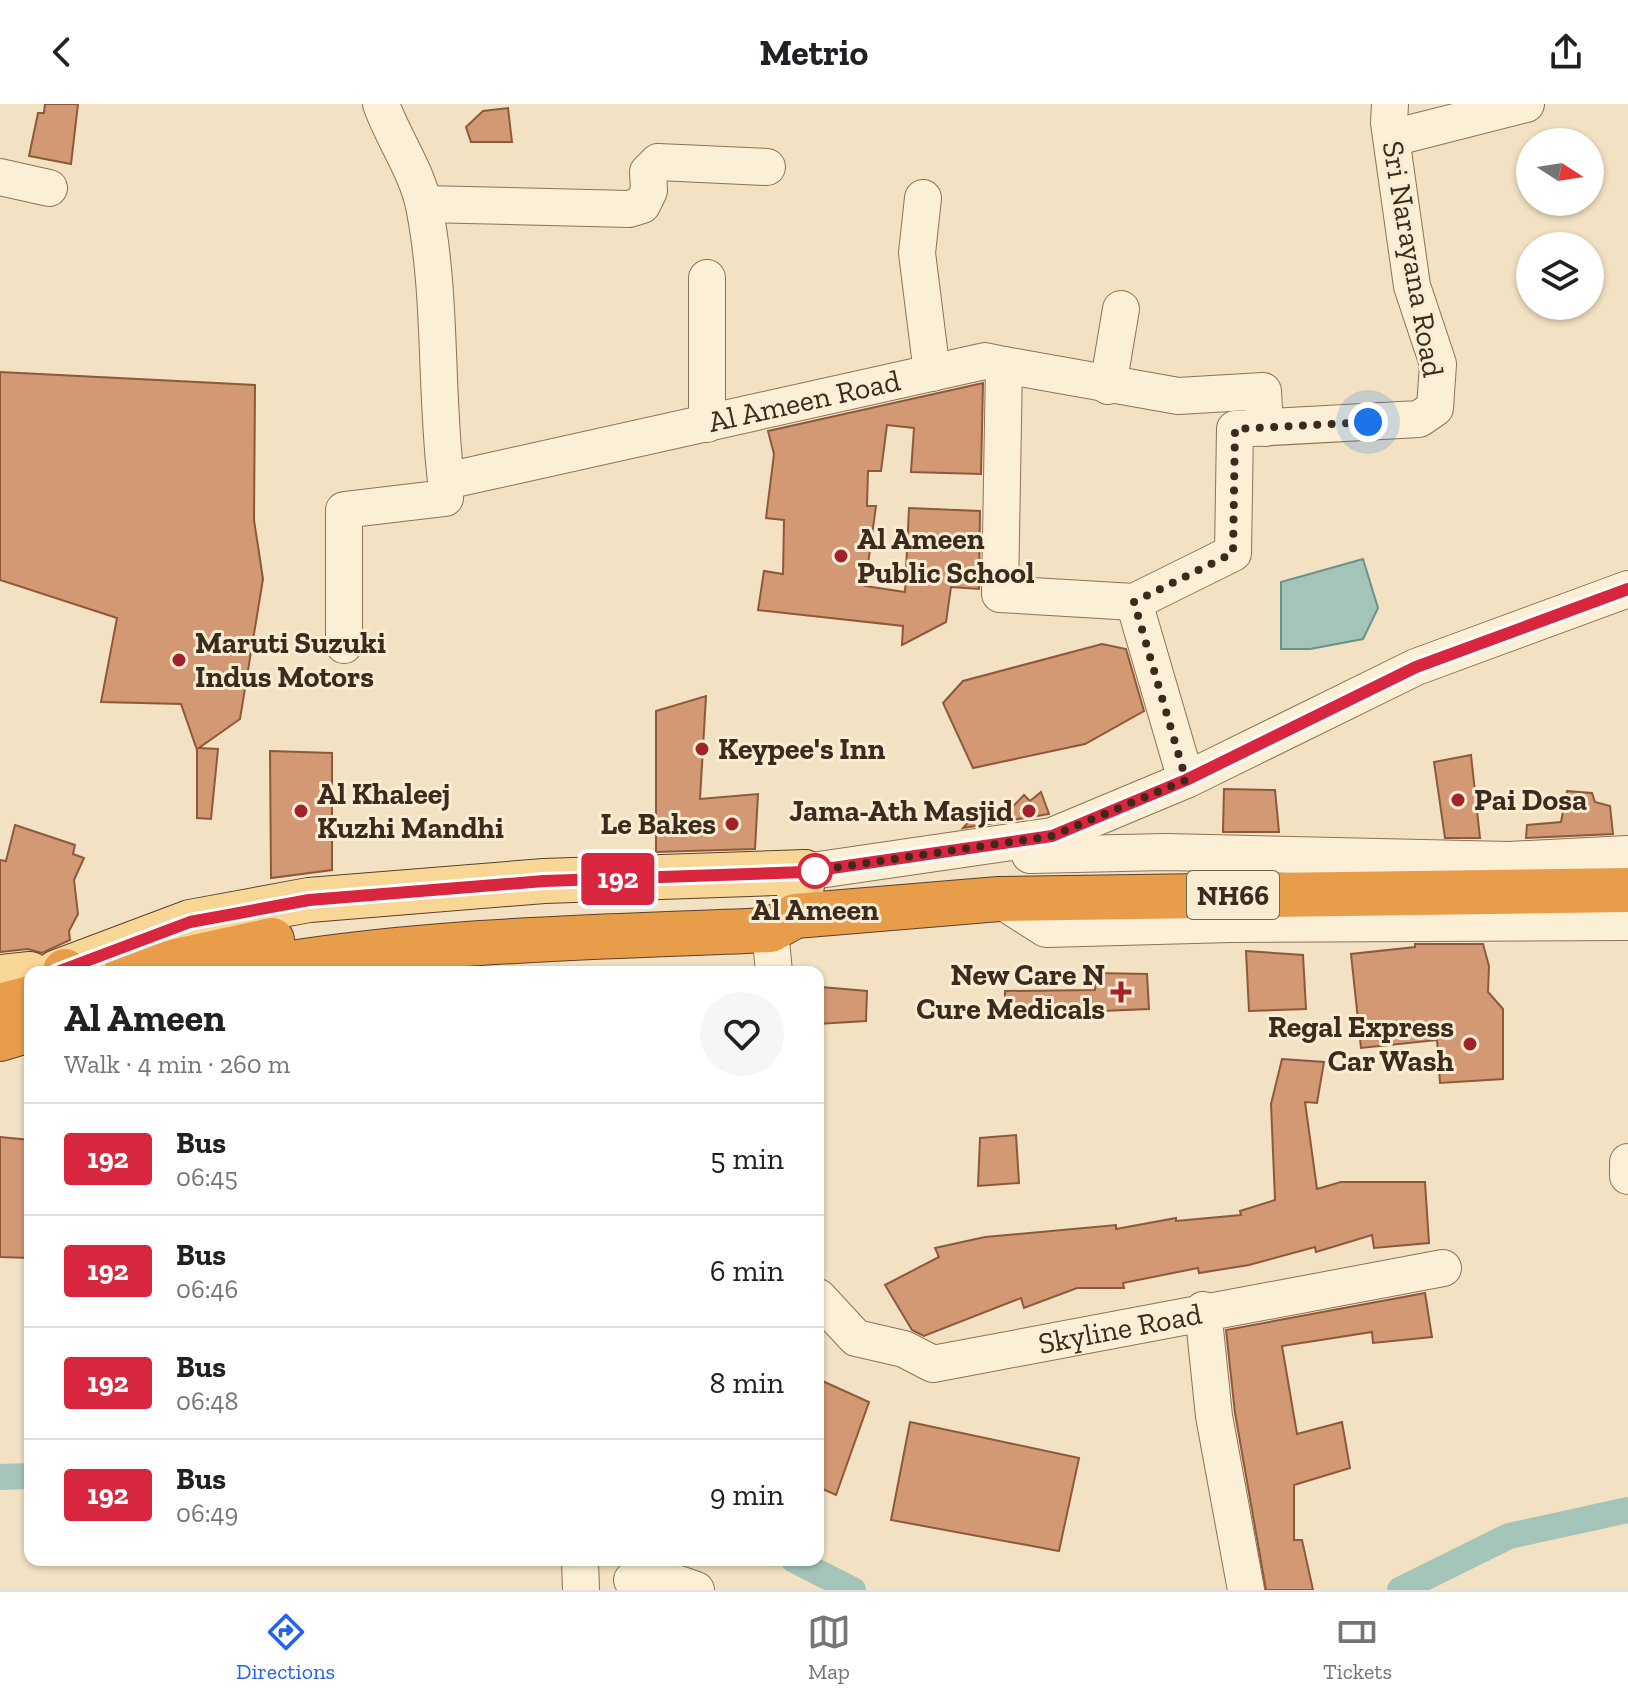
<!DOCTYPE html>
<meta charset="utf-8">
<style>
:root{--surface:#fff;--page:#f6f6f6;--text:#202124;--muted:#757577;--line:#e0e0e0;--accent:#2563eb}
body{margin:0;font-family:"Zilla Slab",serif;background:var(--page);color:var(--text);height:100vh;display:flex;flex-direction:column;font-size:30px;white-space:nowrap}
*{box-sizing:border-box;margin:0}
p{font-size:26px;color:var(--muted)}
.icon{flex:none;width:44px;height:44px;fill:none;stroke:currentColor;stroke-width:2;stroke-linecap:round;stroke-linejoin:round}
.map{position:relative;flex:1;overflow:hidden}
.drawer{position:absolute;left:24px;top:862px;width:800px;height:600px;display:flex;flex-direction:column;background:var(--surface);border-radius:16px;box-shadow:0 2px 6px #0004}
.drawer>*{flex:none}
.badge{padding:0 16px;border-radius:6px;font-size:28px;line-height:52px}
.needle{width:52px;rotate:102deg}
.fabs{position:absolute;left:1516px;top:24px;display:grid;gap:16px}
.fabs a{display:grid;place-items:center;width:88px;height:88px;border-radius:50%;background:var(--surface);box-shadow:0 2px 6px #0004;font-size:40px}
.you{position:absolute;width:40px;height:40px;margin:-20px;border:6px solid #fff;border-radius:50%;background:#1a73e8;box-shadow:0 0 0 12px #1a73e833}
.map>.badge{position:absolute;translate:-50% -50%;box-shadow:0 0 0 4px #fff}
.round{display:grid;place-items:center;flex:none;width:84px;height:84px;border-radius:42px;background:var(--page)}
.head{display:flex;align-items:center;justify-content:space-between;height:136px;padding:0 40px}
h1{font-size:38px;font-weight:700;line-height:60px}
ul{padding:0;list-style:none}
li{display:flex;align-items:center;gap:24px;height:112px;padding:0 40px;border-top:2px solid var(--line)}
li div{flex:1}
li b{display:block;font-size:30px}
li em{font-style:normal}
li .badge{min-width:88px;font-weight:700;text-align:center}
header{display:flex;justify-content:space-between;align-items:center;height:104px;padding:0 40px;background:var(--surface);font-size:36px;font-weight:700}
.dock{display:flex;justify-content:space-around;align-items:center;height:112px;border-top:2px solid var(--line);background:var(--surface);font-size:22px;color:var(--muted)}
.dock a{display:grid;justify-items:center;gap:4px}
.dock .current{color:var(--accent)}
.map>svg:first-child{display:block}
</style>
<header><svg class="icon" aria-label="back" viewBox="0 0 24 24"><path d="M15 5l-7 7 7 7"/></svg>Metrio<svg class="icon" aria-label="share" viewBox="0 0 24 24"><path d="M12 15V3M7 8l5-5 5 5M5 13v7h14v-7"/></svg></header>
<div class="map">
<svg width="1628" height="1486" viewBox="0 0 1628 1486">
<rect width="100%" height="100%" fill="#f2e1c2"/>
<!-- water -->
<path fill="#a4c4b9" stroke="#6a9387" stroke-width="2" d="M1363,455l15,49 -15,31 -53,10h-29v-67z"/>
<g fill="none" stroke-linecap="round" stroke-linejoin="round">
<!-- canal -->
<path stroke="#a4c4b9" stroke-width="26" d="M0,1373l30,-1
M794,1456l59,30
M1400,1486l109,-54 119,-26"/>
</g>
<!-- building -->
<path fill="#d39874" stroke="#8e593b" stroke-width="2" d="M45,0h33l-7,60 -42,-8 9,-43h6z
M508,4l4,34h-41l-5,-15 17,-16z
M0,268l255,13 -1,135 9,59 -23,140 -41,29 19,1 -7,70 -14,-1v-68l-16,-46 -80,-2 16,-84 -117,-38z
M983,279l-2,91 -70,-2 3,-44 -27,-3 -6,46h-13l-1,35h9l-11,80 40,6 4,-84 71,3 -1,78 -28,-2 -5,35 -44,23 1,-19 -145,-16 6,-39 19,3 1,-54 -18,-2 8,-64 -6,-23z
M1102,540l24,5 18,62 -59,33 -112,24 -30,-65 20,-22z
M706,592l-6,103 58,-5 -3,55 -99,3v-141z
M270,647l62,2v117l-61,8z
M1471,651l9,83h-35l-11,-76z
M1224,685l51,1 4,42h-56z
M1567,687l25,2 3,9 15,4 3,28 -87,4 1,-13 34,-3z
M1041,688l8,22 -86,14 21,-23 20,11 20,-21 6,6z
M15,721l60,20 -2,9 11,4 -10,22 4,34 -9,17 1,9 -28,13 -14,-4 -28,3v-92l6,1z
M1415,840h68l6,22 -1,26 15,17v70l-63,4 -3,-43 -76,8 -10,-94 64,-7z
M1246,847l57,4 3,54 -57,2z
M1095,869l52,1 2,35 -144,6v-24l90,-1z
M821,883l46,4 -1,30 -48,3z
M1282,955l42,3 -7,41 -12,-1 12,87 24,-7h84l4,61 -55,5 -2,-13 -56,17 -1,-5 -66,18 -50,8 -1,-5 -75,15 1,5h-47l-53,20 -3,-10 -97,38 -12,-6 -27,-45 54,-28 -4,-9 50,-11 131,-12v4l60,-11v3l65,-6 -1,-4 35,-11 -4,-96z
M1016,1031l3,48 -41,3 2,-48z
M0,1033l30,3v118l-30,-1z
M1425,1189l7,44 -59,6 -1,-11 -90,14 15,88 45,-12 8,46 -56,17v55h8l11,50h-47l-31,-177 -9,-83z
M818,1275l51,23 -33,93 -18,-8z
M910,1318l169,36 -20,93 -168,-31z"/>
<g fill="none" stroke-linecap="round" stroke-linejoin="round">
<!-- minor casing -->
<g stroke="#8d7257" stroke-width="38">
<g id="minor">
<path id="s1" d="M381,0c12,34 36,67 43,102 18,90 11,184 22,275l539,-120 19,4 -4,229 134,8 52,178"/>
<path d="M1392,34l134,-34"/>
<path d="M0,73l49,11"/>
<path d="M923,94l-6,55 15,120"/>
<path d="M424,100l205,5 13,-4 7,-14 -1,-19 10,-10 109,5"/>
<path d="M707,174v146"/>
<path d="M1004,261l174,31 85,-5 2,37"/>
<path d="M1108,282l13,-77"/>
<path d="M1134,498l99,-49 2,-124 184,-10 16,-11 3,-44 -26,-78 -23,-163 1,-19"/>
<path d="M344,541v-135l101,-12 1,-17"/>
<path d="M1030,751l136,-3 343,8 119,-6"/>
<path d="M805,768l247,-36 134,-56 230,-113 212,-78"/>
<path d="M999,795l47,30 185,-5 397,-2"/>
<path d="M770,826l4,42"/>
<path d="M1628,1058v14"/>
<path id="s2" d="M818,1193l38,41 48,11 29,15 510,-96"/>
<path d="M1203,1206l11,106 32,174"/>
<path d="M580,1456l1,30"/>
<path d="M632,1476l24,-4 40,14"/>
</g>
</g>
<!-- major casing -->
<g stroke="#5a402c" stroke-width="46">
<path id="major" d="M57,868l133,-50 119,-22 235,-19 261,-9 -10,44
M0,873l30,-3"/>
</g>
<!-- highway casing -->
<g stroke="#5a402c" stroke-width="46">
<path id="highway" d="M65,867v1
M126,868l146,-32
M237,868c176,-33 354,-34 533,-42l25,-14 204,-17 629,-9
M0,902l30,-8
M0,935l30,-9"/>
</g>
<!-- minor -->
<use href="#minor" stroke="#fbefd6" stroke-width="36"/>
<!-- major -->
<use href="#major" stroke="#f8d696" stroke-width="44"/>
<!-- highway -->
<use href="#highway" stroke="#e89d4b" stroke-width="44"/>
</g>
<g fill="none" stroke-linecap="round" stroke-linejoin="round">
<!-- line casing -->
<g stroke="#fff" stroke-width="18">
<path id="line" d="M57,868l133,-50 119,-22 235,-19 261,-9 247,-36 134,-56 230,-113 212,-78"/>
</g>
<!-- line -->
<use href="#line" stroke="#d7263d" stroke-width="12"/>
<!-- walk -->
<path stroke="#3c2a1d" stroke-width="8" stroke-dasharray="0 14.4" d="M815,767l-10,1 247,-36 134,-56 -52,-178 99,-49 2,-124 133,-7"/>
</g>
<!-- markers -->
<g fill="#a12228" stroke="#f8ecd2" stroke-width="3">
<circle cx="841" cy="452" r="8"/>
<circle cx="179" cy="556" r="8"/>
<circle cx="702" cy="645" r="8"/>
<circle cx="1458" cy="696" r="8"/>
<circle cx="301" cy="707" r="8"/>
<circle cx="1029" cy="707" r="8"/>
<circle cx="732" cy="720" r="8"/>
<path d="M1117 876h8v8h8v8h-8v8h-8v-8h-8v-8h8z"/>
<circle cx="1470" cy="940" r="8"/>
</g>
<circle fill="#fff" stroke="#d7263d" stroke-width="4" cx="815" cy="767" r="16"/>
<g text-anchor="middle" stroke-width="6" stroke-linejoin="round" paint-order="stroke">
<!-- shield labels -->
<rect fill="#f8ecd2" stroke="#746453" stroke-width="2" x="1187" y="767" width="92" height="48" rx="6"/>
<g font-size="28" font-weight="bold" fill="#3c2a1d">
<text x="1233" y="801">NH66</text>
</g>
<!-- street labels -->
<g font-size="30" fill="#3c2a1d" stroke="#f8ecd2">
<text transform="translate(1413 155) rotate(80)" y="10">Sri Narayana Road</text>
<text dy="10" stroke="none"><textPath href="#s1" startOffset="754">Al Ameen Road</textPath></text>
<text dy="10" stroke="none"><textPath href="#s2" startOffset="328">Skyline Road</textPath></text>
</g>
<!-- poi labels -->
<g font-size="30" font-weight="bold" fill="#3c2a1d" stroke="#f8ecd2" text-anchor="start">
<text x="857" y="445">Al Ameen<tspan x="857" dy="34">Public School</tspan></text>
<text x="195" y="549">Maruti Suzuki<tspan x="195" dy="34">Indus Motors</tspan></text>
<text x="718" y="655">Keypee's Inn</text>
<text x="317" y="700">Al Khaleej<tspan x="317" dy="34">Kuzhi Mandhi</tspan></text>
<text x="1474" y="706">Pai Dosa</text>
<text x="1013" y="717" text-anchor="end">Jama-Ath Masjid</text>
<text x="716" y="730" text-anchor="end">Le Bakes</text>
<text x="1105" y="881" text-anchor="end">New Care N<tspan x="1105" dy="34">Cure Medicals</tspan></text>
<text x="1454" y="933" text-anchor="end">Regal Express<tspan x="1454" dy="34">Car Wash</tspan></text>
</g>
<!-- stop labels -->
<g font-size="30" font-weight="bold" fill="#3c2a1d" stroke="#f8ecd2">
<text x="815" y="816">Al Ameen</text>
</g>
</g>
</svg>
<div class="fabs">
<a><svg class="needle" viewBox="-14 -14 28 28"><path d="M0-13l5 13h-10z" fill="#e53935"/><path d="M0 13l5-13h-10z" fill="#757577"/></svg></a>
<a><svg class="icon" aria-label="layers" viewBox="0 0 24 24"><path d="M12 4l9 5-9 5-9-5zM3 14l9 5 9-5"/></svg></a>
</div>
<div class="you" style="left:1368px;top:318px"></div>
<b class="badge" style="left:618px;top:775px;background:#d7263d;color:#fff">192</b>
<section class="drawer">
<div class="head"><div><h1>Al Ameen</h1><p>Walk · 4 min · 260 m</p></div><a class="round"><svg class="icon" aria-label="heart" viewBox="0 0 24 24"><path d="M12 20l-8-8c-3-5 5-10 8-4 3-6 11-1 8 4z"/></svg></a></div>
<ul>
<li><span class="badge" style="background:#d7263d;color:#fff">192</span><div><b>Bus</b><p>06:45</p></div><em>5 min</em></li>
<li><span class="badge" style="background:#d7263d;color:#fff">192</span><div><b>Bus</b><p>06:46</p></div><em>6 min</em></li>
<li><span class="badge" style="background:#d7263d;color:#fff">192</span><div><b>Bus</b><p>06:48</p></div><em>8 min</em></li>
<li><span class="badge" style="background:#d7263d;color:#fff">192</span><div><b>Bus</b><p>06:49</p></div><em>9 min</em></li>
</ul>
</section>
</div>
<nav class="dock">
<a class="current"><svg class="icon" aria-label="directions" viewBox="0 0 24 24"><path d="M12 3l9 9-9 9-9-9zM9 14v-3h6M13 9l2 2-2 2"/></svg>Directions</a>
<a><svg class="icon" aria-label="map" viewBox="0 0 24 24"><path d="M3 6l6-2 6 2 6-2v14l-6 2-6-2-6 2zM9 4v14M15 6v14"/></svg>Map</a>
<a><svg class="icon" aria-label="tickets" viewBox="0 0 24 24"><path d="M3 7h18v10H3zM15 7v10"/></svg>Tickets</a>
</nav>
